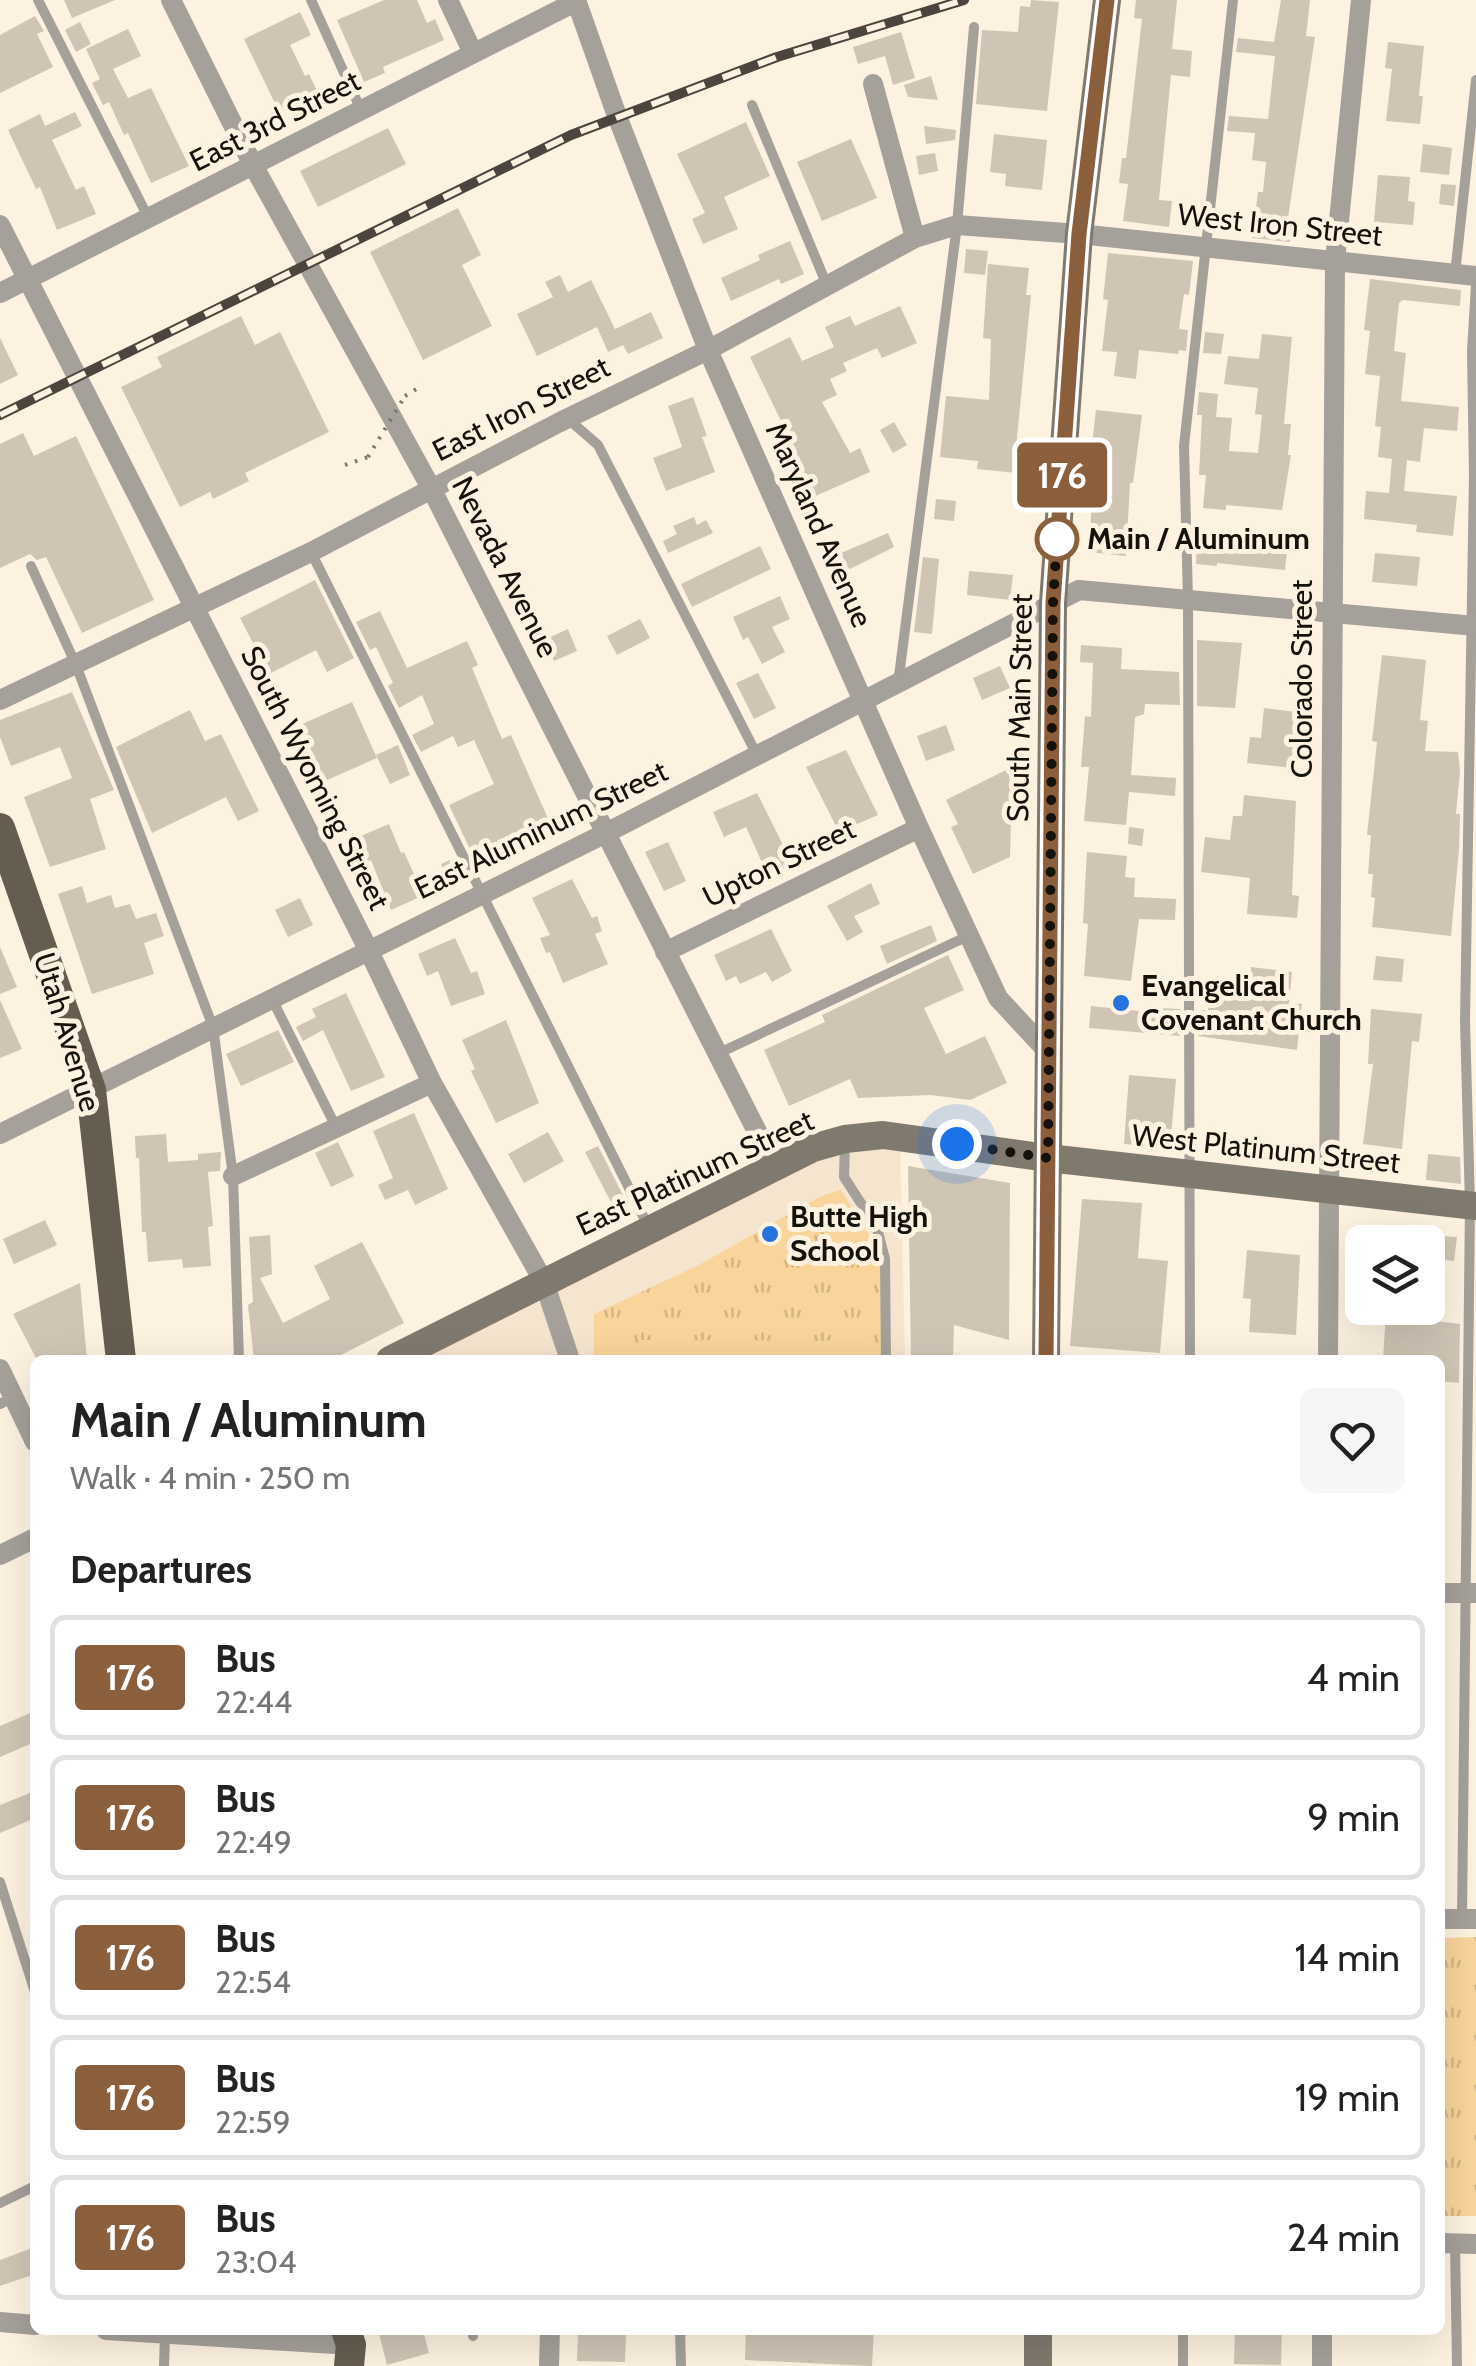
<!DOCTYPE html>
<meta charset="utf-8">
<style>
:root{--surface:#fff;--page:#f6f6f6;--text:#222;--muted:#767676;--line:#e0e0e0}
body{margin:0;font-family:Cabin,sans-serif;background:var(--page);color:var(--text);height:100vh;display:flex;flex-direction:column;font-size:38px;white-space:nowrap}
*{box-sizing:border-box;margin:0}
p{font-size:32px;color:var(--muted)}
.icon{flex:none;width:55px;height:55px;fill:none;stroke:currentColor;stroke-width:2;stroke-linecap:round;stroke-linejoin:round}
.map{position:relative;flex:1;overflow:hidden}
.panel{position:absolute;left:30px;top:1355px;width:1415px;height:980px;display:flex;flex-direction:column;background:var(--surface);border-radius:15px;box-shadow:0 10px 40px #0002}
.panel>*{flex:none}
.badge{padding:0 20px;border-radius:8px;font-size:35px;line-height:65px}
.buttons{position:absolute;left:1345px;top:1225px;display:grid;gap:20px}
.buttons a{display:grid;place-items:center;width:100px;height:100px;border-radius:15px;background:var(--surface);box-shadow:0 10px 40px #0002;font-size:50px}
.you{position:absolute;width:50px;height:50px;margin:-25px;border:8px solid #fff;border-radius:50%;background:#1a73e8;box-shadow:0 0 0 15px #1a73e833}
.map>.badge{position:absolute;translate:-50% -50%;box-shadow:0 0 0 5px #fff}
h2{padding:0 40px;font-size:38px;line-height:90px}
.round{display:grid;place-items:center;flex:none;width:105px;height:105px;border-radius:15px;background:var(--page)}
.overview{display:flex;align-items:center;justify-content:space-between;height:170px;padding:0 40px}
h1{font-size:48px;font-weight:800;line-height:75px}
ul{padding:0;list-style:none}
li{display:flex;align-items:center;gap:30px;height:125px;margin:0 20px 15px;padding:0 20px;border:5px solid var(--line);border-radius:15px}
li div{flex:1}
li b{display:block;font-size:38px}
li em{font-style:normal}
li .badge{min-width:110px;font-weight:700;text-align:center}
.map>svg:first-child{display:block}
</style>
<div class="map">
<svg width="1476" height="2366" viewBox="0 0 1476 2366">
<defs>
<pattern id="grass-tufts" width="24" height="20" patternUnits="userSpaceOnUse" patternTransform="scale(2.5)"><rect width="24" height="20" fill="#f9d49b"/><path d="M3 7l-1-3M5 7V3M7 7l1-3M15 17l-1-3M17 17v-4M19 17l1-3" fill="none" stroke="#d5b584"/></pattern>
</defs>
<rect width="100%" height="100%" fill="#fdf1e0"/>
<!-- built -->
<path fill="#f6e5ce" d="M900,1137l5,223h-516l456,-221z"/>
<!-- grass -->
<path fill="url(#grass-tufts)" d="M841,1190l41,66v104h-288v-46l105,-49 122,-69z
M1476,1937v279h-36v-278z"/>
<!-- pitch -->
<path fill="#f9d49b" d="M641,1340l225,1v19h-225z"/>
<!-- building -->
<path fill="#d0c5b5" d="M64,0h51l-43,18z
M384,0h33l10,23 8,-4 9,21 -61,27 2,6 -21,9 -27,-62z
M1031,0l28,2 -12,109 -71,-7 6,-74 36,2 2,-26 10,1z
M1136,0h41l-5,49 20,2 -2,26 -19,-2 -12,125 13,1 -3,26 -46,-6 5,-37 -9,-1 3,-25h4l16,-139 -8,-1z
M1281,0h29l-4,36 9,1 -27,181 5,1 -3,23 -38,-4 6,-46h5l3,-30 -14,-2 3,-27 -28,-2 2,-15 39,3 7,-63 -39,-4 2,-14 36,4z
M300,12l11,23 -21,10 15,31 4,-2 10,21 -39,19 -36,-75z
M35,16l9,15 -7,3 16,33 -53,26v-58z
M80,22l11,22 -15,8 -11,-22z
M128,29l13,27 -28,13 15,29 23,-10 38,78 -38,17 -23,-50 -4,2 -15,-33 -6,3 -11,-22 8,-4 -14,-30z
M901,32l14,46 -22,7 -8,-29 -27,8 -5,-17z
M1388,42l36,4 -5,50h4l-3,28 -34,-3 6,-52 -7,-1z
M931,76l7,24 -30,-3 -4,-12z
M75,112l7,14 -30,14 24,50 8,-4 12,28 -39,16 -17,-43 -4,2 -28,-59 32,-16 5,12z
M746,122l24,54 -46,21 14,32 -35,15 -11,-25 13,-6 -28,-59z
M924,126l32,4 -1,10 -29,4z
M388,128l18,36 -88,43 -18,-36z
M994,134l53,6 -5,50 -37,-4 1,-12 -16,-2z
M851,139l26,59 -55,23 -25,-59z
M1423,144l29,4 -3,27 -29,-3z
M935,153l3,18 -19,4 -3,-19z
M1378,175l32,2 -2,24 7,1 -2,23 -39,-3z
M1441,184l15,1 -2,21 -15,-2z
M458,208l23,47 -19,10 30,61 -69,34 -53,-108z
M790,241l14,33 -23,10 -2,-5 -48,22 -10,-23 39,-18 -2,-5z
M966,249l22,2 -3,24 -21,-2z
M1108,253l85,8 -4,34 -5,-1 -5,35 9,1 -2,21 -7,-1 -1,4 -39,-4 -3,29 -22,-3 3,-24 -15,-1 6,-51 -5,-1z
M988,264l41,4 -3,27h5l-15,153 4,1 -3,24 -40,-4 1,-8 -38,-4 6,-61 43,4 2,-61 -8,-1z
M560,275l8,17 23,-12 24,49 36,-17 12,26 -35,16 -5,-9 -15,7 -11,-25 -60,29 -20,-42 36,-17 -8,-15z
M1370,279l91,11 -1,16 -57,-6 -4,3 -5,48 12,2 -5,48 58,6 -2,24 -33,-3 -4,34 -13,-2 -3,31 53,5 -4,40 -37,-4 1,-7 -53,-6 2,-28 23,2 3,-34 -14,-2 3,-30 -6,-1 5,-50 -15,-2 5,-43 -6,-1z
M900,306l17,37 -35,15 -5,-10 -34,15 4,8 -17,8 7,16 -15,7 28,51 10,-5 10,24 -59,26 -32,-73 3,-2 -32,-66 40,-20 12,24 32,-14 -9,-20 25,-11 5,10z
M241,316l14,29 25,-13 49,100 -84,41 4,8 -36,18 -3,-7 -30,15 -59,-120 41,-20 -5,-10z
M1205,332l19,2 -3,20 -18,-1z
M1262,334l30,3 -8,87h7l-3,31h3l-9,55 -56,-5v5l-23,-2 3,-33h-7l3,-60h-5l2,-23 19,2 -2,23 16,1 -3,33 29,2 4,-38 -7,-1 3,-26 -34,-4 4,-28 31,3z
M0,338l18,37 -18,9z
M693,397l14,39 -5,1 13,35 -49,19 -13,-33 29,-11 -14,-41z
M1096,410l46,5 -9,68h-3l-4,73 -37,-4 4,-73 -5,-1z
M894,422l13,23 -14,8 -13,-23z
M23,433l11,23 42,-20 78,164 -72,33 -36,-76 -9,3 -7,-6 -30,14v-124z
M936,499l20,2 -2,20 -20,-2z
M694,517l3,8 9,-5 7,13 -45,20 -5,-12 14,-7 -4,-8z
M888,533l6,14 -46,23 -7,-17z
M1245,537l43,5 -3,28 -68,-7v3l-21,-2 1,-22 47,5z
M760,546l11,23 -79,38 -11,-23z
M1375,553l45,4 -3,29 -45,-4z
M923,557l16,2 -7,75 -18,-2z
M969,571l44,4 -3,25 -43,-5z
M315,580l39,78 -27,14 -11,-22 -47,24 -29,-56z
M780,596l10,23 -18,8 13,25 -23,12 -14,-27 -5,3 -10,-23z
M380,611l27,57 60,-27 11,24 -6,3 30,71 9,-4 43,97 -76,34 -29,-61 45,-21 -20,-44 -16,7 -5,-11 -32,16 -9,-17 22,-11 -12,-29 -23,13 -11,-22 5,-3 -17,-36 -6,3 -14,-28z
M640,619l10,19 -33,17 -10,-19z
M568,629l9,22 -23,10 -10,-21z
M1197,640l45,3 -7,65 -38,-2z
M1081,645l41,3 -1,21 58,3 1,33 -35,-1 -1,10 -9,3 -4,58 45,3 -1,18 -46,-4 -3,33 -42,-4 5,-54h-8l4,-51 6,1 2,-54 -13,-1z
M1382,655l44,5 -6,60 8,1 -3,30 33,1 2,19 -4,43h4l-1,35 -8,87 -79,-9 3,-29 -4,-1 2,-23h-5l3,-39h-4l10,-93 -5,-1z
M1000,666l10,22 -28,12 -9,-22z
M758,673l18,35 -22,11 -18,-36z
M72,692l42,98 -24,9 16,50 -56,18 -26,-70 48,-19 -12,-31 -49,19 -11,-29v-17z
M352,702l25,56 -52,23 -25,-56z
M1264,708l32,4 -4,56 -45,-5 3,-26 11,1z
M190,710l15,31 16,-7 38,77 -21,10 -12,-24 -74,36 -36,-86z
M946,725l9,25 -29,11 -9,-25z
M398,745l12,30 -20,9 -14,-29z
M846,750l32,65 -39,17 -33,-65z
M1010,768l6,13 -4,3 -2,73 -37,17 -22,-47 7,-3 -12,-24z
M757,793l36,72 -25,11 -22,-49 -22,10 -11,-25z
M1244,795l52,6 -4,94 7,1 -2,22 -50,-4 3,-36 -49,-6 4,-35 25,3 3,-24h9z
M389,824l12,29 3,-1 10,22 -4,2 10,21 -29,13 -20,-50 -5,2 -10,-24z
M1129,827l15,2 -2,17 -14,-2z
M668,842l18,39 -22,10 -19,-39z
M1087,852l40,4 -2,21 10,1 -1,19 42,2 -1,21 -36,-1 -8,62 -47,-5 4,-52 -5,-1z
M454,858l8,16 -14,7 -7,-17z
M572,879l20,39 5,-2 5,15 -7,3 13,30 -45,19 -13,-31 -4,1 -6,-15 10,-3 -18,-37z
M871,883l9,21 -26,12 9,16 -16,9 -20,-35z
M82,886l5,17 24,-8 4,13 15,-4 6,15 20,-6 8,23 -20,7 10,31 -62,20 -34,-100z
M300,898l13,27 -25,12 -13,-27z
M931,925l6,16 -50,23 -7,-18z
M771,929l21,42 -20,11 -6,-10 -26,12 -4,-8 -10,5 -12,-26z
M455,938l16,35 6,-2 8,23 -34,12 -13,-35 -11,5 -9,-22z
M0,947l17,40 -17,7z
M948,955l16,35 -40,18 22,46 39,-18 22,47 -37,17 -39,-5 -73,3 -8,-19 -61,27 -25,-56 61,-28 -3,-7z
M1376,956l28,3 -2,23 -29,-2z
M1251,967l41,5 -3,31 13,1 -5,46 -99,-14v-26h10l2,-20 39,4z
M346,993l39,84 -34,14 -28,-61 -20,11 -7,-14 20,-10 -4,-8z
M0,1000l22,49 -22,9z
M1091,1006l67,7v-5l22,1v27l-91,-8z
M1371,1009l51,5 -3,28 -7,-1 -10,108 -39,-5 10,-80h-5z
M506,1020l33,83 -43,20 -25,-52 4,-2 -13,-29z
M278,1030l16,32 -53,24 -15,-32z
M1129,1075l47,4 -6,69 -46,-4z
M414,1113l34,76 -33,16 -7,-15 -23,10 -7,-15 15,-7 -20,-47z
M548,1132l16,29 -40,22 -16,-29z
M166,1134l2,28 30,-2v-6l23,-2 -1,19 -12,1 5,54 -5,1 3,39 -28,2 -1,-9 -34,3 -2,-30h-4l-3,-74h-3l-1,-22z
M338,1142l16,34 -23,11 -16,-34z
M598,1146l30,59 -12,7 -31,-60z
M1428,1154l32,3 1,27 -35,-4z
M908,1166l102,17 -1,157 -55,-15 -1,35h-42z
M1082,1199l60,4 -4,55 30,3 -8,92 -90,-7z
M45,1220l12,25 -43,19 -11,-25z
M270,1235l2,39 -12,4 23,45 47,-24 -16,-33 48,-24 42,81 -73,37h-77l-6,-55 5,-3 -4,-65z
M1428,1235l29,2 -3,24 -26,-3z
M1247,1250l53,5 -4,80 -47,-3 2,-33 -8,-1z
M80,1283l7,77h-50l-24,-46z
M1386,1311l42,4 -1,5 33,4 -1,59 -19,-2v-21h-57z
M35,1711v31l-35,15v-31z
M35,1791v27l-35,15v-28z
M35,2247v27l-35,12v-26z
M378,2330h45l6,23 -42,12z
M746,2330h128l-2,36 -127,-6z
M1235,2330h47l-1,35 -47,-1z
M578,2334l48,1 -1,27 -48,-1z"/>
<g fill="none" stroke-linecap="round" stroke-linejoin="round">
<!-- path -->
<path stroke="#7d766b" stroke-width="4" stroke-dasharray="2.5 8" stroke-linecap="butt" d="M405,396l18,-11
M345,465l23,-8"/>
<!-- lane -->
<path stroke="#a5a099" stroke-width="10" d="M38,0l111,219
M311,0l50,110
M752,105l74,178
M1455,274l21,-194
M568,419l30,26 159,310
M311,552l338,676
M31,566l45,99 137,362 20,149 6,184
M898,684l59,-459 17,-198
M272,999l64,128
M717,1054l251,-118
M845,1142l-1,35 33,51 8,31 1,101
M1190,1360l-2,-760 -4,-154 49,-446
M0,1404l13,-7
M0,1882l35,110
M1462,1918l8,-713 -5,-184 9,-546 -2,-124 4,-66
M0,2203l35,-17
M1455,2243l2,123
M472,2330l1,6
M680,2330l1,36
M1183,2330v36
M164,2366l1,-32"/>
<!-- street -->
<path stroke="#a5a099" stroke-width="20" d="M171,0l82,165 178,323 344,679
M448,0l25,53
M576,0l41,116 91,234 211,478 79,170 51,55
M873,84l42,154
M0,225l368,724 64,134 112,199 26,78
M0,293l577,-292
M0,700l311,-148 247,-129 150,-73 207,-112 42,-13 122,9 397,42
M665,952l254,-124
M0,1134l608,-302 471,-242 397,36
M233,1176l199,-93
M1328,1360l7,-1099 26,-261
M0,1369l35,73
M0,1555l35,-17
M1440,1593h36
M1440,1919h36
M1440,2243l36,1
M0,2322l35,3
M106,2330l245,15
M549,2366l1,-36
M1322,2366v-36"/>
<!-- secondary -->
<path stroke="#80796e" stroke-width="28" d="M390,1360l423,-212 32,-9 38,-4 165,23 428,48
M1046,1360l7,-757 26,-369 28,-234
M1038,2366v-36"/>
<!-- primary -->
<path stroke="#655d50" stroke-width="30" d="M0,828l91,262 30,270
M346,2330l5,15 -2,21"/>
<!-- rail casing -->
<g stroke="#4b453d" stroke-width="10">
<path id="rail" d="M0,415l571,-280 206,-78 187,-57"/>
</g>
<!-- rail -->
<use href="#rail" stroke="#fdf1e0" stroke-width="6" stroke-dasharray="19" stroke-linecap="butt"/>
<!-- path-bridge -->
<path stroke="#7d766b" stroke-width="4" stroke-dasharray="2.5 8" stroke-linecap="butt" d="M368,457l37,-61"/>
</g>
<g fill="none" stroke-linecap="round" stroke-linejoin="round">
<!-- line casing -->
<g stroke="#fff" stroke-width="22">
<path id="line" d="M1046,1360l7,-757 26,-369 28,-234"/>
</g>
<!-- line -->
<use href="#line" stroke="#8b5e3c" stroke-width="15"/>
<!-- walk -->
<path stroke="#15110b" stroke-width="10" stroke-dasharray="0 18" d="M957,1144l91,14 5,-555 4,-64"/>
</g>
<!-- markers -->
<circle fill="#fff" stroke="#8b5e3c" stroke-width="5" cx="1057" cy="539" r="20"/>
<g fill="#2473de" stroke="#fdf1e0" stroke-width="4">
<circle cx="1121" cy="1003" r="10"/>
<circle cx="770" cy="1234" r="10"/>
</g>
<g text-anchor="middle" stroke-width="10" stroke-linejoin="round" paint-order="stroke">
<!-- street labels -->
<g font-size="30" fill="#15110b" stroke="#fdf1e0">
<text transform="translate(275 121) rotate(-27)" y="10">East 3rd Street</text>
<text transform="translate(1280 225) rotate(6)" y="10">West Iron Street</text>
<text transform="translate(521 409) rotate(-27)" y="10">East Iron Street</text>
<text transform="translate(819 525) rotate(66)" y="10">Maryland Avenue</text>
<text transform="translate(505 567) rotate(63)" y="10">Nevada Avenue</text>
<text transform="translate(1302 679) rotate(-90)" y="10">Colorado Street</text>
<text transform="translate(1020 708) rotate(-89)" y="10">South Main Street</text>
<text transform="translate(315 778) rotate(63)" y="10">South Wyoming Street</text>
<text transform="translate(541 830) rotate(-26)" y="10">East Aluminum Street</text>
<text transform="translate(779 863) rotate(-26)" y="10">Upton Street</text>
<text transform="translate(67 1032) rotate(73)" y="10">Utah Avenue</text>
<text transform="translate(1266 1149) rotate(6)" y="10">West Platinum Street</text>
<text transform="translate(695 1173) rotate(-25)" y="10">East Platinum Street</text>
</g>
<!-- stop labels -->
<g font-size="30" font-weight="bold" fill="#15110b" stroke="#fdf1e0" text-anchor="start">
<text x="1087" y="549">Main / Aluminum</text>
</g>
<!-- poi labels -->
<g font-size="30" font-weight="bold" fill="#15110b" stroke="#fdf1e0" text-anchor="start">
<text x="1141" y="996">Evangelical<tspan x="1141" dy="34">Covenant Church</tspan></text>
<text x="790" y="1227">Butte High<tspan x="790" dy="34">School</tspan></text>
</g>
</g>
</svg>
<div class="buttons">
<a><svg class="icon" aria-label="layers" viewBox="0 0 24 24"><path d="M12 4l9 5-9 5-9-5zM3 14l9 5 9-5"/></svg></a>
</div>
<div class="you" style="left:957px;top:1144px"></div>
<b class="badge" style="left:1062px;top:475px;background:#8b5e3c;color:#fff">176</b>
<section class="panel">
<div class="overview"><div><h1>Main / Aluminum</h1><p>Walk · 4 min · 250 m</p></div><a class="round"><svg class="icon" aria-label="heart" viewBox="0 0 24 24"><path d="M12 20l-8-8c-3-5 5-10 8-4 3-6 11-1 8 4z"/></svg></a></div>
<h2>Departures</h2>
<ul>
<li><span class="badge" style="background:#8b5e3c;color:#fff">176</span><div><b>Bus</b><p>22:44</p></div><em>4 min</em></li>
<li><span class="badge" style="background:#8b5e3c;color:#fff">176</span><div><b>Bus</b><p>22:49</p></div><em>9 min</em></li>
<li><span class="badge" style="background:#8b5e3c;color:#fff">176</span><div><b>Bus</b><p>22:54</p></div><em>14 min</em></li>
<li><span class="badge" style="background:#8b5e3c;color:#fff">176</span><div><b>Bus</b><p>22:59</p></div><em>19 min</em></li>
<li><span class="badge" style="background:#8b5e3c;color:#fff">176</span><div><b>Bus</b><p>23:04</p></div><em>24 min</em></li>
</ul>
</section>
</div>
